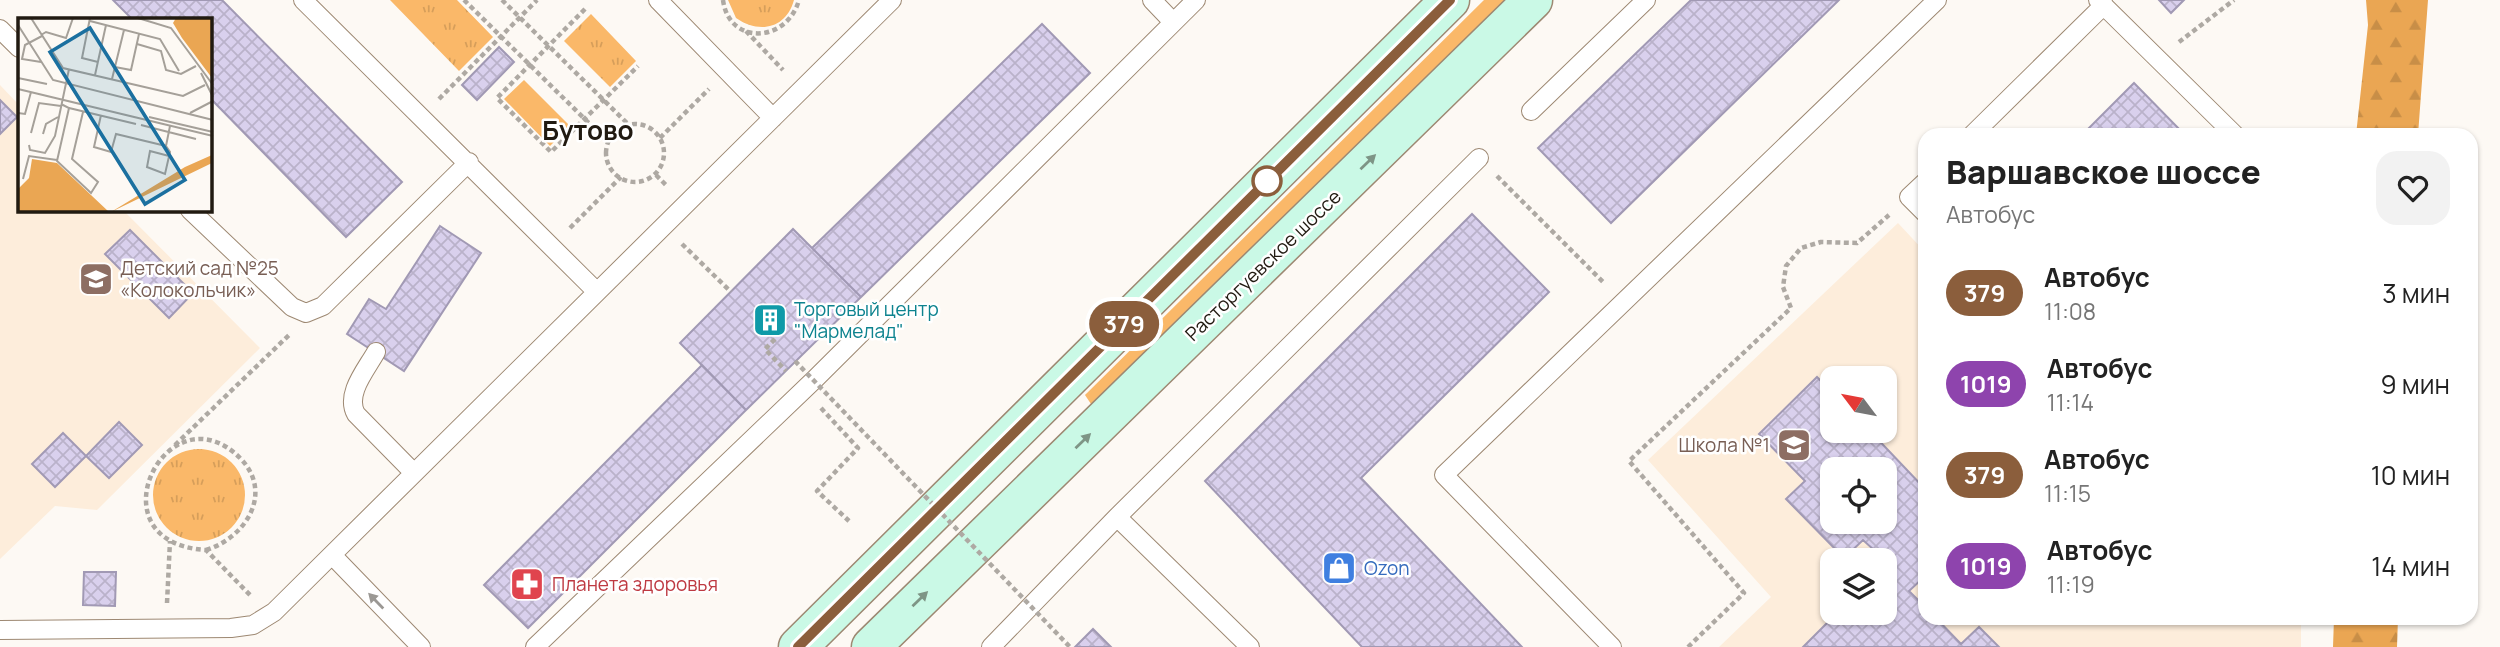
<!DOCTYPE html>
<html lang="ru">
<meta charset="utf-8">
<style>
:root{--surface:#fff;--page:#f2f2f2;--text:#222;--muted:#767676}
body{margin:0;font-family:Manrope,sans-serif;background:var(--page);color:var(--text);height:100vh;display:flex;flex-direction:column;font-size:26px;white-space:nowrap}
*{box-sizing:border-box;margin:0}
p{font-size:23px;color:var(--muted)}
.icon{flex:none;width:38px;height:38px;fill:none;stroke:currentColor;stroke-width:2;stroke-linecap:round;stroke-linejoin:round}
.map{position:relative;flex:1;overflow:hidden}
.side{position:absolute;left:1918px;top:128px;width:560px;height:497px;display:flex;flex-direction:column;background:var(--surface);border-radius:21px;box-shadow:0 2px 5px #0004}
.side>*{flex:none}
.badge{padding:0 14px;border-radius:23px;font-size:24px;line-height:46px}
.needle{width:46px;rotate:302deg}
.controls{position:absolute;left:1820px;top:366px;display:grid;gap:14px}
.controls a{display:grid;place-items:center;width:77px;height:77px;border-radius:14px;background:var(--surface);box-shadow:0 2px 5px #0004;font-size:35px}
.map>.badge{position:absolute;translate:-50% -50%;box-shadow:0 0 0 4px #fff}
.round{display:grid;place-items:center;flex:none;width:74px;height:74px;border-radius:21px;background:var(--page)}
.head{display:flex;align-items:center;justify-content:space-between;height:119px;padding:0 28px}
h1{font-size:33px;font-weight:800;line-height:52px}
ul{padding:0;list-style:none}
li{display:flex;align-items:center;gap:21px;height:91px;padding:0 28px}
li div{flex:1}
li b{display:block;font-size:26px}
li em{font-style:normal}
li .badge{min-width:77px;font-weight:700;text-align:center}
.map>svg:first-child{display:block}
</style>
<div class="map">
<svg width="2500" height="647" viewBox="0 0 2500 647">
<defs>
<pattern id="forest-firs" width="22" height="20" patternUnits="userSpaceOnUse" patternTransform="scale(1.75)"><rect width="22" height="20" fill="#eaa653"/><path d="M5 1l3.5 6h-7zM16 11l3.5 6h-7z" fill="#c88e47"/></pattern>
<pattern id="park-tufts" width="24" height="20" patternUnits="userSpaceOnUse" patternTransform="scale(1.75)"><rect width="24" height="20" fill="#fab869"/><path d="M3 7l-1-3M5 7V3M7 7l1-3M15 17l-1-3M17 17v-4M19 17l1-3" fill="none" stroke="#d69e5a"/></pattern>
<pattern id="building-cross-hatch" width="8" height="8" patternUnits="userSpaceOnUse" patternTransform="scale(1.75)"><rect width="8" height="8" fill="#d9d0ed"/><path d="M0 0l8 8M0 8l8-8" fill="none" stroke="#bab2ca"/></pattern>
</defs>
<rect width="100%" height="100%" fill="#fdf9f4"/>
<!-- education -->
<path fill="#fdeddb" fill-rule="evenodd" d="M0,85l19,20v105h104l137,138 -163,162 -42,-4 -55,53z
M1898,223l27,29v366h376v29h-582l52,-50 -123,-137zM1832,378h53v52h-53zM1832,469h53v53h-53zM1832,560h53v52h-53z"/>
<!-- grass -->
<path fill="#fab869" d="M1484,0h21l-410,405 -4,-1 -6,-9z
M524,80l46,46 -20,20 -46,-47z"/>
<!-- forest -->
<path fill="url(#forest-firs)" d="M2366,0h62l-10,135h-62l12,-110z
M2334,618h64l-1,29h-64z"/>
<!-- park -->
<path fill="url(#park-tufts)" d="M390,0h67l36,37 -34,34z
M728,0h66c-8,29 -35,34 -58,18z
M591,14l45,47 -26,26 -46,-46z
M153 495a46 46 0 1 1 92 0a46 46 0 1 1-92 0Z"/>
<!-- building -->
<path fill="url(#building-cross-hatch)" stroke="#a199b4" stroke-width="2" fill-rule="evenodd" d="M113,0h109l180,182 -56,55 -136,-139v-79h-78z
M1691,0h148l-228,223 -73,-75z
M2159,0h25l-13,13z
M1042,24l48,49 -229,224 -49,-49z
M499,47l15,15 -37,38 -15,-15z
M2134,83l51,52h-103z
M0,100l17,17 -17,17z
M1472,214l77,78 -188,186 161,169h-160l-157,-166z
M440,226l41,27 -77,118 -57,-37 22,-35 17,10z
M793,229l68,68 -115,113 -66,-67z
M130,230l63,63 -24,25 -64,-64z
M702,365l44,45 -218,218 -44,-43z
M1817,377l15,15v38h37l56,59v87l-16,15 16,16v11h11l25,26 18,-17 20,20h-196l35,-35h47v-52l-22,-20 -19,18 -58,-59 19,-18 -46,-47zM1832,469h53v53h-53z
M119,422l23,23 -33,33 -23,-22z
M63,433l23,23 -31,31 -23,-23z
M84,572h32l-1,34 -32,-1z
M1093,629l18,18h-36z"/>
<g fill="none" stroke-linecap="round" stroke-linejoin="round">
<!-- lane casing -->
<g stroke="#9d8872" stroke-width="20">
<path id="lane" d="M303,0l294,292
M658,0l115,118
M1152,0l21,22
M2098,0l137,135
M0,29l19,19
M1531,111l115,-111
M1972,135l132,-130
M1925,182l-16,15 16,16
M190,210l102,97 14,6 17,-7 146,-144
M376,352c-10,18 -31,42 -20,62l58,59
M1117,517l133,130
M332,555l89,92
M0,630l231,-2 22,-3 21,-13 618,-612
M535,647l280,-268 381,-379
M991,647l126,-130 362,-359
M1612,647l-168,-172 493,-475"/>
</g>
<!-- secondary casing -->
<g stroke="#9d8872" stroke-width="41">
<path id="secondary" d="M798,647l652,-647
M871,647l662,-647"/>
</g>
<!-- path -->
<path stroke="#aea9a3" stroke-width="4.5" stroke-dasharray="5 3.5" stroke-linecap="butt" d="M464,0l144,142
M502,0l126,124
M723,0c6,46 64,43 76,0
M585,9l-88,89 54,54 87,-86
M746,31l37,39
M2179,42l55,-42
M439,99l98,-99
M606 153a29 29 0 1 1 58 0a29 29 0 1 1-58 0Z
M660,138l49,-49
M656,175l11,11
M1497,176l108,108
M570,228l51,-51
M682,244l49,48
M775,339l-10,10 21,22
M821,408l37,40 -41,43 32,30
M175,445l114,-110
M206,550c39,-12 68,-56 35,-91 -73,-75 -153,84 -35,91l45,46
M167,603l3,-62
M1688,647l56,-54 -115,-132 162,-153 -8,-21 3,-21 15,-18 20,-6 36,1 32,-28"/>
<!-- lane -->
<use href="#lane" stroke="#fff" stroke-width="18"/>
<!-- secondary -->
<use href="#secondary" stroke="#caf9e6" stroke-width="38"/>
<!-- path-bridge -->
<path stroke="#aea9a3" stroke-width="4.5" stroke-dasharray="5 3.5" stroke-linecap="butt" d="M795,361l275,286"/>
</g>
<!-- one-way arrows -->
<defs><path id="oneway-solid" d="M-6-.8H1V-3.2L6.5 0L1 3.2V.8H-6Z" transform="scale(1.75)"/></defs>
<g fill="#7e9586">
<use href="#oneway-solid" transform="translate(1368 162) rotate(-44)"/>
<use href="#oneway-solid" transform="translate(1083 441) rotate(-44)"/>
<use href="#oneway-solid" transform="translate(920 599) rotate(-44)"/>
</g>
<use fill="#9b9894" href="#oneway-solid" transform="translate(376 601) rotate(-134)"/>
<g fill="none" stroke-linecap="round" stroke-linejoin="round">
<!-- line casing -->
<g stroke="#fff" stroke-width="16">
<path id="line" d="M798,647l652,-647"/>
</g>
<!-- line -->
<use href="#line" stroke="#8b5e3c" stroke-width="10"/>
</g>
<!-- icons -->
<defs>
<g id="school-square" transform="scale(1.75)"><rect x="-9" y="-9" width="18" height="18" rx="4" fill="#8d6e63" stroke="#fff"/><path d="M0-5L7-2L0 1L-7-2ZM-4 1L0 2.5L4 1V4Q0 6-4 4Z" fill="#fff"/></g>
<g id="building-square" transform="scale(1.75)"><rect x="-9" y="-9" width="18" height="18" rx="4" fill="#0f9aa8" stroke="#fff"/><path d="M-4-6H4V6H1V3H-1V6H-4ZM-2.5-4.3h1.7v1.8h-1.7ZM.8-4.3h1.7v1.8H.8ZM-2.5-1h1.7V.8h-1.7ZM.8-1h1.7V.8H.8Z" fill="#fff"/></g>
<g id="shop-square" transform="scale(1.75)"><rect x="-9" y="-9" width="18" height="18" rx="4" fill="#3f7fe0" stroke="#fff"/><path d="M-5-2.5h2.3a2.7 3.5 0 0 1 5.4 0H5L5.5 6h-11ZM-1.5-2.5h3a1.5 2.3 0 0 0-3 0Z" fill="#fff"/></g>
<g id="pharmacy-square" transform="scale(1.75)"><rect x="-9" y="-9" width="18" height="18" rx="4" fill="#e0444e" stroke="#fff"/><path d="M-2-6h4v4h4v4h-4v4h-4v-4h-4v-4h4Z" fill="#fff"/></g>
</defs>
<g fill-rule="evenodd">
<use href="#school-square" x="96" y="279"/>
<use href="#building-square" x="770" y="320"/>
<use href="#school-square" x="1794" y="445"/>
<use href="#shop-square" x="1339" y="568"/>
<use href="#pharmacy-square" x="527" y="584"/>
</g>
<!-- markers -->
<circle fill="#fff" stroke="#8b5e3c" stroke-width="3.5" cx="1267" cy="181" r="14"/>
<g text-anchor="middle" stroke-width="5" stroke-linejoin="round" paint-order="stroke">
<!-- street labels -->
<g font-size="19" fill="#211a11" stroke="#fff">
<text transform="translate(1263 265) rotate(-44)" y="7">Расторгуевское шоссе</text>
</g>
<!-- education labels -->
<g font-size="19" fill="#785e54" stroke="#fff" text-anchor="start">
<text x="120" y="275">Детский сад №25<tspan x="120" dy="22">«Колокольчик»</tspan></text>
<text x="1770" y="452" text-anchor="end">Школа №1</text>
</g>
<!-- culture labels -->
<g font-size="19" fill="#0d838f" stroke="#fff" text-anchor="start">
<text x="794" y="316">Торговый центр<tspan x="794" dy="22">"Мармелад"</tspan></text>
</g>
<!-- shop labels -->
<g font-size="19" fill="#366cbe" stroke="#fff" text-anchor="start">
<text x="1364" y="575">Ozon</text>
</g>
<!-- health labels -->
<g font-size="19" fill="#be3a42" stroke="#fff" text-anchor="start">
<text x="552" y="591">Планета здоровья</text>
</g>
<!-- district labels -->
<g font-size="26" font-weight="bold" fill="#211a11" stroke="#fff">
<text x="588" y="140">Бутово</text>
</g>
</g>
<!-- overview -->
<g transform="translate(18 18)">
<rect width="194" height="194" fill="#fdf9f4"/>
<path d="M158,0h36v60l-30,-40 -9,-15zM194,137v8l-101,49 74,-45zM14,141l25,4 52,49 -91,1v-24l11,-11z" fill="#eaa653"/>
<path fill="none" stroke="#a5a099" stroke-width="2" d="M13,0l32,50 120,28 22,-11M72,0l-8,40 16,4M120,0l33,10 42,57M72,3l70,18 19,32M0,7l35,55 160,40M23,17l5,-3 20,6 7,-20M119,26l24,7 5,19 15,4 15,-8M23,44l-19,-3 3,-14 17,-9M97,49l16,3 8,-36M183,55l12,24M77,57l11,-50M0,60l29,6M94,61l12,-49M0,71l195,47M43,86l8,4 -12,53 34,32 7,-11 -26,-23 11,-47M51,90l67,16M0,95l7,1 6,-22M172,95l23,-12M83,97l-7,32 17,5 5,-18 50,12 4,-20M131,99l64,15M123,107l55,14M13,115l8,-30 22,3M25,116l3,-10 12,-7M11,127l1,5 15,3 10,-17 14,-67M148,128l4,6 -5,22 -18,-7 3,-16 19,5M5,161l6,-23 28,4"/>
<path fill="#1b70a0" fill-opacity="0.15" stroke="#1b70a0" stroke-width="3.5" d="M72,10l95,152 -40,24 -95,-152z"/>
<rect width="194" height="194" fill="none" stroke="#211a11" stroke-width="3.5"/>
</g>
</svg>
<div class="controls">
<a><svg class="needle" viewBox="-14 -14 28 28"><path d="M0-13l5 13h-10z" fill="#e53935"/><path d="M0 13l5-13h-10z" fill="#767676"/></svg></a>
<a><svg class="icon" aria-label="locate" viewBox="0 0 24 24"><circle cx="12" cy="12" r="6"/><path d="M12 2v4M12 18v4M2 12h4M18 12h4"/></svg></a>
<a><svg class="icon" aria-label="layers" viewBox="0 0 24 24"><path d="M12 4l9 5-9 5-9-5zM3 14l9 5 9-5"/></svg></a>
</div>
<b class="badge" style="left:1124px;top:324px;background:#8b5e3c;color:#fff">379</b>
<section class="side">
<div class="head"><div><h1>Варшавское шоссе</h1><p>Автобус</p></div><a class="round"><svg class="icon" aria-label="heart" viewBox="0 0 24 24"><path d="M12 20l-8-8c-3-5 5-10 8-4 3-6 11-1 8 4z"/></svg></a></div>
<ul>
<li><span class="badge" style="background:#8b5e3c;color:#fff">379</span><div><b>Автобус</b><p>11:08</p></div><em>3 мин</em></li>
<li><span class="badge" style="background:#8e44ad;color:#fff">1019</span><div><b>Автобус</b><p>11:14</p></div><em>9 мин</em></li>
<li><span class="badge" style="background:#8b5e3c;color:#fff">379</span><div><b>Автобус</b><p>11:15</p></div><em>10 мин</em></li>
<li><span class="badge" style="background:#8e44ad;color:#fff">1019</span><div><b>Автобус</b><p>11:19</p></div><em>14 мин</em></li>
</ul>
</section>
</div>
